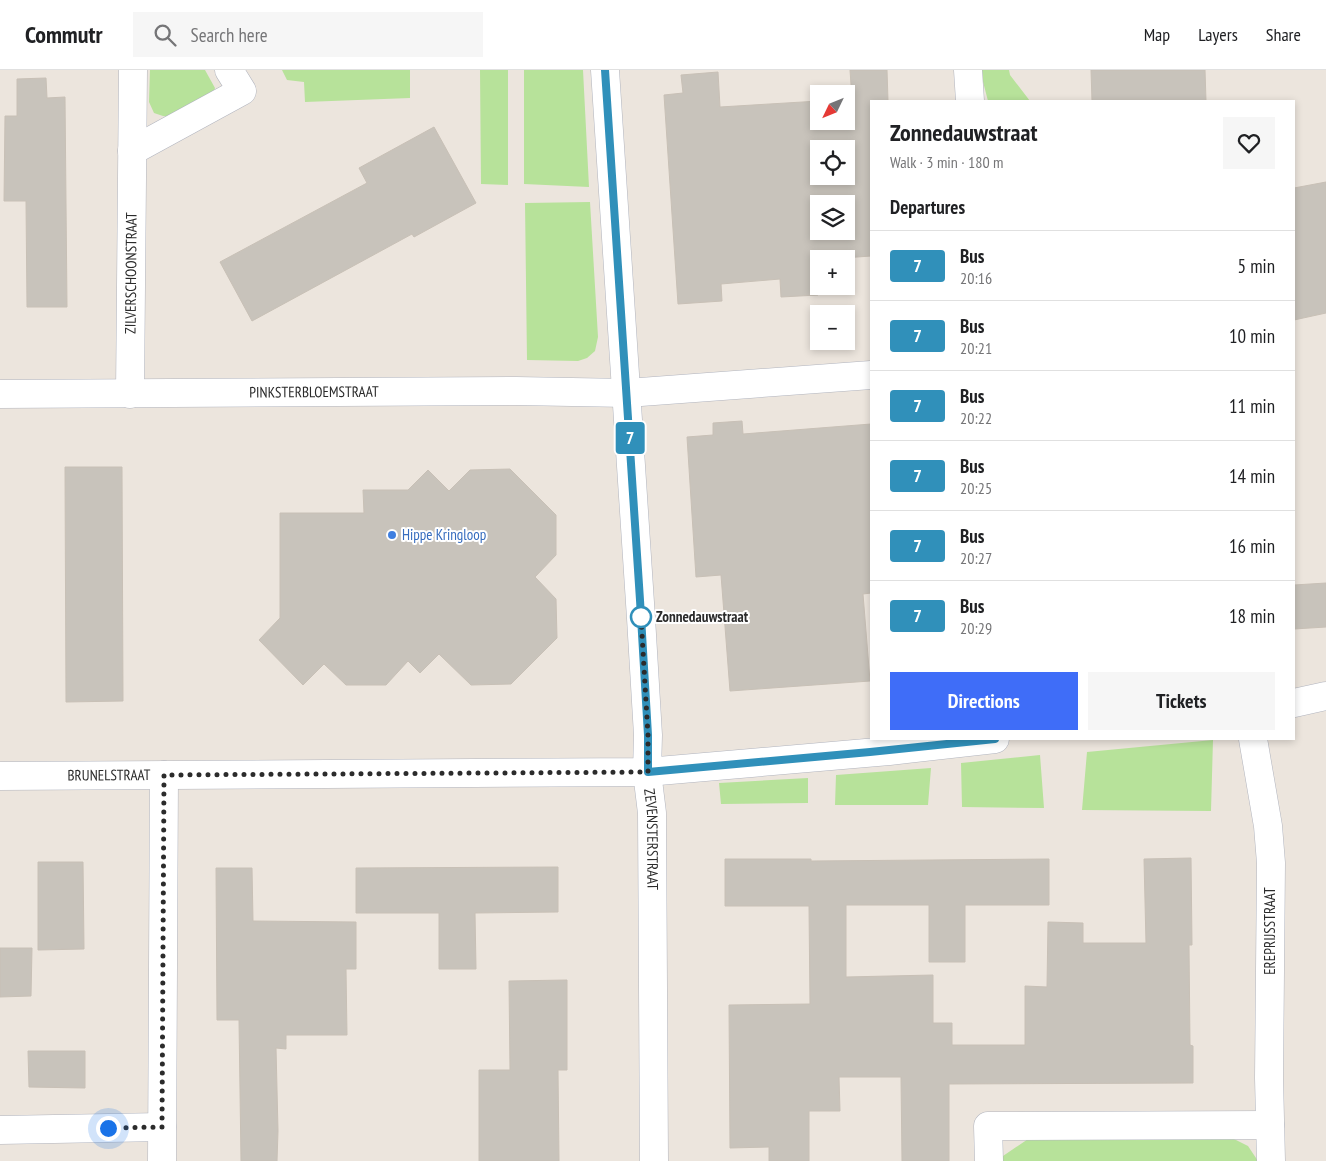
<!DOCTYPE html>
<meta charset="utf-8">
<style>
:root{--surface:#fff;--page:#f6f6f6;--text:#202124;--muted:#757577;--line:#e0e0e0;--accent:#3f6df8}
body{margin:0;font-family:"PT Sans Narrow",sans-serif;background:var(--page);color:var(--text);height:100vh;display:flex;flex-direction:column;font-size:19px;white-space:nowrap}
*{box-sizing:border-box;margin:0}
p{font-size:16px;color:var(--muted)}
.icon{flex:none;width:28px;height:28px;fill:none;stroke:currentColor;stroke-width:2;stroke-linecap:round;stroke-linejoin:round}
.map{position:relative;flex:1;overflow:hidden}
.drawer{position:absolute;left:870px;top:30px;width:425px;height:640px;display:flex;flex-direction:column;background:var(--surface);border-radius:0px;box-shadow:0 2px 8px #0003}
.drawer>*{flex:none}
.badge{padding:0 10px;border-radius:4px;font-size:18px;line-height:32px}
.needle{width:32px;rotate:227deg}
.buttons{position:absolute;left:810px;top:15px;display:grid;gap:10px}
.buttons a{display:grid;place-items:center;width:45px;height:45px;border-radius:0px;background:var(--surface);box-shadow:0 2px 8px #0003;font-size:25px}
.you{position:absolute;width:25px;height:25px;margin:-12px;border:4px solid #fff;border-radius:50%;background:#1a73e8;box-shadow:0 0 0 8px #1a73e833}
.map>.badge{position:absolute;translate:-50% -50%;box-shadow:0 0 0 2px #fff}
h2{padding:0 20px;font-size:19px;line-height:45px}
.round{display:grid;place-items:center;flex:none;width:52px;height:52px;border-radius:0px;background:var(--page)}
.overview{display:flex;align-items:center;justify-content:space-between;height:85px;padding:0 20px}
h1{font-size:24px;font-weight:700;line-height:38px}
.primary-button{display:flex;gap:10px;margin-top:auto;padding:10px 20px}
.primary-button a{flex:1;height:58px;border-radius:0px;background:var(--accent);color:#fff;font-size:20px;font-weight:700;line-height:58px;text-align:center}
.primary-button a+a{background:var(--page);color:var(--text)}
ul{padding:0;list-style:none}
li{display:flex;align-items:center;gap:15px;height:70px;padding:0 20px;border-top:1px solid var(--line)}
li div{flex:1}
li b{display:block;font-size:19px}
li em{font-style:normal}
li .badge{min-width:55px;font-weight:700;text-align:center}
header{display:flex;align-items:center;gap:30px;box-sizing:border-box;height:70px;padding:0 25px;background:var(--surface);border-bottom:1px solid var(--line)}
header strong{font-size:24px}
nav{display:flex;gap:28px;margin-inline-start:auto;font-size:18px}
.search{width:350px;height:45px;background:var(--page);display:flex;align-items:center;gap:12px;box-sizing:border-box;padding:0 18px;border-radius:0px;color:var(--muted);font-size:19px}
.map>svg:first-child{display:block}
</style>
<header>
<strong>Commutr</strong>
<div class="search"><svg class="icon" aria-label="search" viewBox="0 0 24 24"><circle cx="10" cy="10" r="6"/><path d="M15 15l6 6"/></svg>Search here</div>
<nav><a>Map</a><a>Layers</a><a>Share</a></nav>
</header>
<div class="map">
<svg width="1326" height="1091" viewBox="0 0 1326 1091">
<rect width="100%" height="100%" fill="#ece5dd"/>
<!-- green -->
<path fill="#b7e29a" d="M150,0h55l10,18 -2,5 -43,24 -7,-1 -9,-3 -5,-11z
M282,0h128v28l-105,4 -1,-20 -17,-2z
M480,0h28v115l-27,-1z
M524,0h59l6,117 -65,-3z
M980,0h29l1,5 20,26h-42z
M590,132l8,135 -3,14 -8,7 -9,3 -51,-1 -2,-157z
M1213,670l-2,71 -129,-1 5,-58z
M1040,685l4,53 -82,-1 -1,-44z
M931,698l-3,37h-93l1,-30z
M808,708v25l-87,1 -2,-21z
M1031,1067l201,1 16,8 10,15h-255v-5z"/>
<!-- building -->
<path fill="#c8c3bb" stroke="#c8c0b6" fill-rule="evenodd" d="M850,0h37l1,31h-17v155l-56,4 3,35 -37,2 -1,-18 -59,5 1,17 -44,3 -14,-209 19,-2 -2,-18 37,-3 2,35 99,-6v20h27v-22h6zM819,79h27v27h-27zM819,134h27v27h-27z
M1091,0h114l1,31h-114z
M46,8l1,20 18,-1 2,210h-40l-1,-106h-22l1,-85h12v-37z
M434,57l42,76 -62,34 -2,-3 -160,87 -32,-59 147,-79 -8,-15z
M1326,112v131l-32,7v-132z
M742,351l1,13 128,-10v169l-8,1 7,87 -140,10 -9,-116 -25,2 -9,-140 26,-2v-12z
M65,397h57l1,234 -57,1z
M510,399l46,46v40l-21,22 21,22 1,39 -46,46 -40,1 -32,-31 -19,19 -12,-12 -22,24h-40l-22,-21 -21,21 -44,-45 21,-22v-105h84l-1,-23h45l20,-20 21,21 21,-21z
M1326,513v44l-32,2v-44z
M1191,788l1,87h-3l1,100 3,1v37l-244,1v77h-47l-1,-84h-62l1,34h-31v50h-40v-14l-39,1 -1,-143 81,-1 -1,-98h-84v-47h86v2l238,-2v46h-84v57h-36v-57h-83v72l87,-2v48h19v22h73v-59l22,1 1,-65 35,1v20h63l-2,-84z
M38,792h45l1,87 -46,1z
M558,797v45l-83,1 1,56h-37v-56h-83v-45z
M216,798h36l1,53 103,1v47h-10l1,66h-61v14l-10,-1 2,83 -1,30h-36l-2,-141h-22z
M0,878h32l-1,48 -31,1z
M567,910v90h-9l1,91h-80v-91h31l-1,-89z
M28,981h57v37l-56,-1z"/>
<g fill="none" stroke-linecap="round" stroke-linejoin="round">
<!-- street casing -->
<g stroke="#b1b4be" stroke-width="29">
<g id="street">
<path id="s1" d="M605,0l36,548 7,117 -1,37 5,41 2,348"/>
<path d="M968,0l2,31"/>
<path d="M132,81l110,-60 -13,-21"/>
<path id="s2" d="M0,324l516,-3 111,2 244,-18"/>
<path id="s3" d="M130,324l3,-324"/>
<path d="M1294,633l32,-7"/>
<path d="M1253,669l15,87 3,37 -2,215 2,83"/>
<path id="s4" d="M0,706l647,-4 242,-21 106,-12"/>
<path d="M0,1060l162,-3"/>
<path d="M162,1091l2,-386"/>
<path d="M989,1091l-1,-35 282,-1"/>
</g>
</g>
<!-- street -->
<use href="#street" stroke="#fff" stroke-width="28"/>
</g>
<g fill="none" stroke-linecap="round" stroke-linejoin="round">
<!-- line casing -->
<g stroke="#fff" stroke-width="11">
<path id="line" d="M605,0l35,530 8,135v37l222,-20 125,-13"/>
</g>
<!-- line -->
<use href="#line" stroke="#3090ba" stroke-width="8"/>
<!-- walk -->
<path stroke="#2b2b2b" stroke-width="5" stroke-dasharray="0 9" d="M108,1058l54,-1 2,-352 484,-3v-37l-7,-118"/>
</g>
<!-- markers -->
<circle fill="#3f7fe0" stroke="#fff" stroke-width="2" cx="392" cy="465" r="5"/>
<circle fill="#fff" stroke="#3090ba" stroke-width="2.5" cx="641" cy="547" r="10"/>
<g text-anchor="middle" stroke-width="4" stroke-linejoin="round" paint-order="stroke">
<!-- street labels -->
<g font-size="15" fill="#2b2b2b" stroke="#fff">
<text dy="5" stroke="none"><textPath href="#s3" startOffset="121">ZILVERSCHOONSTRAAT</textPath></text>
<text dy="5" stroke="none"><textPath href="#s2" startOffset="314">PINKSTERBLOEMSTRAAT</textPath></text>
<text dy="5" stroke="none"><textPath href="#s4" startOffset="109">BRUNELSTRAAT</textPath></text>
<text dy="5" stroke="none"><textPath href="#s1" startOffset="771">ZEVENSTERSTRAAT</textPath></text>
<text transform="translate(1270 861) rotate(-90)" y="5">EREPRIJSSTRAAT</text>
</g>
<!-- shop labels -->
<g font-size="15" fill="#366cbe" stroke="#fff" text-anchor="start">
<text x="402" y="470">Hippe Kringloop</text>
</g>
<!-- stop labels -->
<g font-size="15" font-weight="bold" fill="#2b2b2b" stroke="#fff" text-anchor="start">
<text x="656" y="552">Zonnedauwstraat</text>
</g>
</g>
</svg>
<div class="buttons">
<a><svg class="needle" viewBox="-14 -14 28 28"><path d="M0-13l5 13h-10z" fill="#e53935"/><path d="M0 13l5-13h-10z" fill="#757577"/></svg></a>
<a><svg class="icon" aria-label="locate" viewBox="0 0 24 24"><circle cx="12" cy="12" r="6"/><path d="M12 2v4M12 18v4M2 12h4M18 12h4"/></svg></a>
<a><svg class="icon" aria-label="layers" viewBox="0 0 24 24"><path d="M12 4l9 5-9 5-9-5zM3 14l9 5 9-5"/></svg></a>
<a>+</a>
<a>−</a>
</div>
<div class="you" style="left:108px;top:1058px"></div>
<b class="badge" style="left:630px;top:368px;background:#3090ba;color:#fff">7</b>
<section class="drawer">
<div class="overview"><div><h1>Zonnedauwstraat</h1><p>Walk · 3 min · 180 m</p></div><a class="round"><svg class="icon" aria-label="heart" viewBox="0 0 24 24"><path d="M12 20l-8-8c-3-5 5-10 8-4 3-6 11-1 8 4z"/></svg></a></div>
<h2>Departures</h2>
<ul>
<li><span class="badge" style="background:#3090ba;color:#fff">7</span><div><b>Bus</b><p>20:16</p></div><em>5 min</em></li>
<li><span class="badge" style="background:#3090ba;color:#fff">7</span><div><b>Bus</b><p>20:21</p></div><em>10 min</em></li>
<li><span class="badge" style="background:#3090ba;color:#fff">7</span><div><b>Bus</b><p>20:22</p></div><em>11 min</em></li>
<li><span class="badge" style="background:#3090ba;color:#fff">7</span><div><b>Bus</b><p>20:25</p></div><em>14 min</em></li>
<li><span class="badge" style="background:#3090ba;color:#fff">7</span><div><b>Bus</b><p>20:27</p></div><em>16 min</em></li>
<li><span class="badge" style="background:#3090ba;color:#fff">7</span><div><b>Bus</b><p>20:29</p></div><em>18 min</em></li>
</ul>
<div class="primary-button"><a>Directions</a><a>Tickets</a></div>
</section>
</div>
